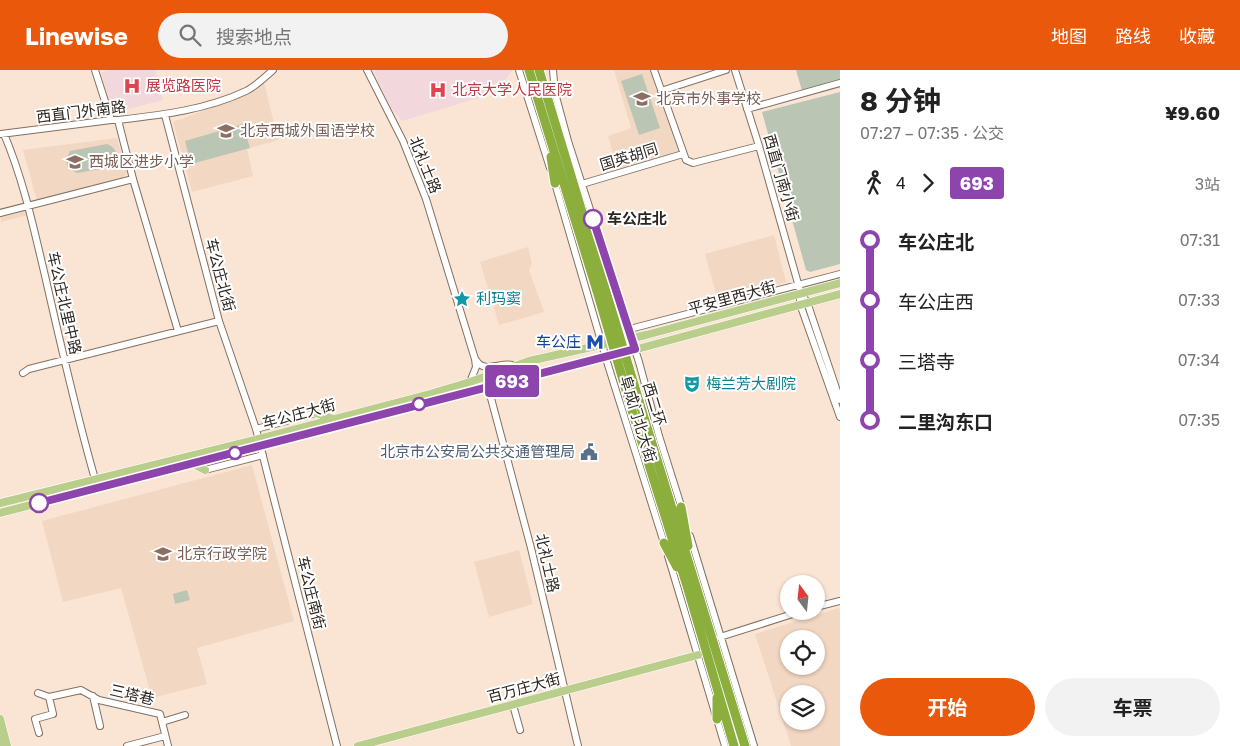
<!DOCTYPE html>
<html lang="zh">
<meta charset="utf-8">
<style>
:root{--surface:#fff;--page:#f2f2f2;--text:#222;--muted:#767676;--accent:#ea580c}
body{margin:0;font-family:"Golos Text","Noto Sans SC",sans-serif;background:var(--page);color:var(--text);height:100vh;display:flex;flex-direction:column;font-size:19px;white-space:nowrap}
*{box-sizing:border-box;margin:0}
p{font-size:16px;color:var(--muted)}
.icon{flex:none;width:28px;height:28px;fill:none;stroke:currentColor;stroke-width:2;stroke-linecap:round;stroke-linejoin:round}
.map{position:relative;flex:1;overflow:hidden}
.drawer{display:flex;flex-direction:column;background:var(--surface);width:400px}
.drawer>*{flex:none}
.badge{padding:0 10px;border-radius:4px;font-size:18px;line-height:32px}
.needle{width:32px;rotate:345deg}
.controls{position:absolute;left:780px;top:505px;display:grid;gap:10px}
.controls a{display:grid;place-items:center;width:45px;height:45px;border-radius:50%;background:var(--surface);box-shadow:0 1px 4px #0004;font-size:25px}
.map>.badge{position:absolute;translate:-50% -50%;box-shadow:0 0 0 2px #fff}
.legs{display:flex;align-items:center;gap:8px;height:55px;padding:0 20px;font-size:16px}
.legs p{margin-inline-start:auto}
.head{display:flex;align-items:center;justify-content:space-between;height:85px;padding:0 20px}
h1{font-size:28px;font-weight:700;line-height:38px}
.action{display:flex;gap:10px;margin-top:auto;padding:10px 20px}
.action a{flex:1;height:58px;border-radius:30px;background:var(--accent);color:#fff;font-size:20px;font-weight:700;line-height:58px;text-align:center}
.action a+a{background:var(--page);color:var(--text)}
ul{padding:0 20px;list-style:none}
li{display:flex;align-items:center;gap:18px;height:60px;font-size:19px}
li i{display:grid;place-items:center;width:8px;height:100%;margin:0 6px;background:currentColor}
li i::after{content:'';width:12px;height:12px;margin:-6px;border:4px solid;border-radius:50%;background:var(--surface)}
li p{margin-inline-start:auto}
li:first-child i{background:linear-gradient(#0000 50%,currentColor 0)}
li:last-child i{background:linear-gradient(currentColor 50%,#0000 0)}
header{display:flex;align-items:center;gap:30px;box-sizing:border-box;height:70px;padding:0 25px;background:var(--accent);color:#fff}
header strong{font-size:24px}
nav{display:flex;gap:28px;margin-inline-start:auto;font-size:18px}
.search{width:350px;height:45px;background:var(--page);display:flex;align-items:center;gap:12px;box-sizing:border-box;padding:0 18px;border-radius:28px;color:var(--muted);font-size:19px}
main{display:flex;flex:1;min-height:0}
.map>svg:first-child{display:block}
</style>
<header>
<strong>Linewise</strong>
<div class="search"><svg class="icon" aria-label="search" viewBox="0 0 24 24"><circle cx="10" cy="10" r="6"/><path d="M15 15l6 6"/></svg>搜索地点</div>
<nav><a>地图</a><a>路线</a><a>收藏</a></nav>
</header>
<main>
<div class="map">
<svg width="840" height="676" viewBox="0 0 840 676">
<rect width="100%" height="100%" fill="#fae5d5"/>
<!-- built -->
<path fill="#f2d7c2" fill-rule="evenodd" d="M614,0h38l27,83 -61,19 -10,-36 23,-8z
M264,12l14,58 -31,9 6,27 -61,16 -19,-70 76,-28z
M117,68l10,35 -5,6 -85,22 -14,-51z
M26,138l2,7 -27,7 -1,-8z
M774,165l12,47 -68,19 -13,-47z
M528,177l4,17 -3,6 15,42 -45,13 -19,-63z
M252,395l42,156 -97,27 10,36 -55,14 -31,-110 -58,14 -21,-81z
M519,480l14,54 -44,13 -15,-55z
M839,538l1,5v133h-49l-36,-112zM789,569h27v27h-27zM789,624h27v27h-27z"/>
<!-- medical -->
<path fill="#f2d7dc" d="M110,0h45l8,30 -50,13 -12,-41z
M373,0h139l-10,15 -17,11 -83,25 -11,-13z"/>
<!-- green -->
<path fill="#bac5b4" d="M796,0h44v13l-37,11z
M642,4l18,54 -21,7 -18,-54z
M840,22v172l-30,8 -4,-2 -44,-158z
M243,54l7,24 -59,16 -6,-23z
M107,74c11,4 13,16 4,23l-34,6 -9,-5 -2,-8 4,-9z
M187,520l3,10 -15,4 -2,-10z"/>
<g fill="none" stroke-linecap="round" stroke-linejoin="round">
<!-- minor casing -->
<g stroke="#827061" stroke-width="8">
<path id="minor" d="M95,0l16,50
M367,0l36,71 23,58 49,160 1,8 -6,15
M519,0l31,98
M553,0l2,23 13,48 71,221 20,74 23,73
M654,0l32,90 7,3 66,-17
M735,0l24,76 42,148 6,8 33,98
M661,21l65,-21
M747,39l93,-26
M165,45l54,206 37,108 81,317
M118,50l15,59 45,152
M1,64l110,-14h7c43,-5 88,-10 128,-29 10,-5 19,-14 27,-21
M4,64c20,47 30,96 42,146 15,66 30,133 49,199
M554,110l54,185 57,181
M582,114l101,-30
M0,143l133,-34
M800,230v4l40,113
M626,260l214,-56
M476,290c8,14 24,2 36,5
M23,303l6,-4 190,-48
M488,317l43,161 47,198
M256,359l60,-16
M205,400l58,-15
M690,466l64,210
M668,486l57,190
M816,537l24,-6
M720,567l82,-26
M38,623l11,4 32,-7 18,10 61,14 8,32
M93,626l7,30
M513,635l7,25
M162,652l23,-7
M39,663l-4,-14 18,-5 -4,-17
M127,676l38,-10"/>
</g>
<!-- major casing -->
<g stroke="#fff" stroke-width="9">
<path id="major" d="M316,343l17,6
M193,394l12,6
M0,433l259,-64 171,-45 40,-12 59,-21 117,-26 194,-52
M0,443l641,-165 199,-54
M0,649l7,27
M0,670l2,6
M358,676l340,-91"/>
</g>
<!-- highway casing -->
<g stroke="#fff" stroke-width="11">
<path id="highway" d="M529,0l68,221
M539,0l66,218
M551,87l4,26
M639,331l106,345
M630,334l57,182 47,160
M681,437l7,39
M664,473l13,24
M717,649v-21"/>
</g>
<!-- minor -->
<use href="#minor" stroke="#fff" stroke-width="6"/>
<!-- major -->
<use href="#major" stroke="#b9ce8b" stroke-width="8"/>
<!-- highway -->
<use href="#highway" stroke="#8bae3d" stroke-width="9"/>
<!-- highway-bridge casing -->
<g stroke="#fff" stroke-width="11" stroke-linecap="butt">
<path id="highway-bridge" d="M605,218l34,113
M597,221l33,113"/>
</g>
<!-- highway-bridge -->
<use href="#highway-bridge" stroke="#8bae3d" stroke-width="9"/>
</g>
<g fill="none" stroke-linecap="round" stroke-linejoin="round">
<!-- line-1 casing -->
<g stroke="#fff" stroke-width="11">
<path id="line-1" d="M39,433l596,-154 -42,-130"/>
</g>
<!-- line-1 -->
<use href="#line-1" stroke="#8e44ad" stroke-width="8"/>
</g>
<!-- icons -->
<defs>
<g id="hospital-bare" transform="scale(1.35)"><path d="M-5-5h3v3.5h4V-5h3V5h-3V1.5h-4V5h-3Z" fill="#e0444e" stroke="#fff" stroke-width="2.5" paint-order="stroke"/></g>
<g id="school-bare" transform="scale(1.35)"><path d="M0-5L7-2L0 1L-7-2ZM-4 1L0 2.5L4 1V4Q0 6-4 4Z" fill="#8d6e63" stroke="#fff" stroke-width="2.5" paint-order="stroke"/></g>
<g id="sight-bare" transform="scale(1.35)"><path d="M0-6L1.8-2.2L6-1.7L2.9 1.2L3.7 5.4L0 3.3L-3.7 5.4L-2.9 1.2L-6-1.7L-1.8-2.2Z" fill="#0f9aa8" stroke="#fff" stroke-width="2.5" paint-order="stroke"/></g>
<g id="metro-bare" transform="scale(1.35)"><path d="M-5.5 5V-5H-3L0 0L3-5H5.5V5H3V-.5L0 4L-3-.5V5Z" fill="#1a4fb4" stroke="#fff" stroke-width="2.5" paint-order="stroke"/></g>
<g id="theatre-bare" transform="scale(1.35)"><path d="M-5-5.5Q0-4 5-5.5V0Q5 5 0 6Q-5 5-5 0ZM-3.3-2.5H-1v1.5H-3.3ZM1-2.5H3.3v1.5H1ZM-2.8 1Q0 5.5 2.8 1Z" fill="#0f9aa8" stroke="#fff" stroke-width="2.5" paint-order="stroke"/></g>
<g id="civic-bare" transform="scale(1.35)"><path d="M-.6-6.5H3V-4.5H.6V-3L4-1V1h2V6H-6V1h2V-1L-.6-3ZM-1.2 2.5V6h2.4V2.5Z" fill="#5c6f8a" stroke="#fff" stroke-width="2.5" paint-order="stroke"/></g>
<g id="university-bare" transform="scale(1.35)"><path d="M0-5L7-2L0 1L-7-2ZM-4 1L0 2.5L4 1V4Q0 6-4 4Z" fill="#8d6e63" stroke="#fff" stroke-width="2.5" paint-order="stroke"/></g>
</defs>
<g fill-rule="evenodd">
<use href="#hospital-bare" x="132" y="16"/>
<use href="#hospital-bare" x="438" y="20"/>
<use href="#school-bare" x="642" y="29"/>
<use href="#school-bare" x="226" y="61"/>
<use href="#school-bare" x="75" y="92"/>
<use href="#sight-bare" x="462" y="229"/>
<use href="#metro-bare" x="595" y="272"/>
<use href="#theatre-bare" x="692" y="314"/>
<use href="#civic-bare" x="589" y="382"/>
<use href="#university-bare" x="163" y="484"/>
</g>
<!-- markers -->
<g fill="#fff" stroke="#8e44ad" stroke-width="2.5">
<circle cx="593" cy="149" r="9"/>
<circle cx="419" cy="334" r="6"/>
<circle cx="235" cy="383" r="6"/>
<circle cx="39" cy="433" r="9"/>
</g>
<g text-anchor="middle" stroke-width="4" stroke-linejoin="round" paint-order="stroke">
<!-- health labels -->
<g font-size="15" fill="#be3a42" stroke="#fff" text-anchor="start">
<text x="146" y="21">展览路医院</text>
<text x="452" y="25">北京大学人民医院</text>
</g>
<!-- education labels -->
<g font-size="15" fill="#785e54" stroke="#fff" text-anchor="start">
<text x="656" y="34">北京市外事学校</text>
<text x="240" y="66">北京西城外国语学校</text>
<text x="89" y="97">西城区进步小学</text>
<text x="177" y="489">北京行政学院</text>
</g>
<!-- street labels -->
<g font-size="15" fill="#2d2620" stroke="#fff">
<text transform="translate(81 42) rotate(-7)" y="5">西直门外南路</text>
<text transform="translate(629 87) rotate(-17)" y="5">国英胡同</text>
<text transform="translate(425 95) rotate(68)" y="5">北礼士路</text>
<text transform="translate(781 108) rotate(74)" y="5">西直门南小街</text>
<text transform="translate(220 205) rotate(75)" y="5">车公庄北街</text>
<text transform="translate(732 228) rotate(-15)" y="5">平安里西大街</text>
<text transform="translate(64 233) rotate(77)" y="5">车公庄北里中路</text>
<text transform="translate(654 334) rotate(73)" y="5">西二环</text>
<text transform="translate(299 344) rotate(-15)" y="5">车公庄大街</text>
<text transform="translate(638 349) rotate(73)" y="5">阜成门北大街</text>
<text transform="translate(547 493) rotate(77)" y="5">北礼士路</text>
<text transform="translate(311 523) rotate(76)" y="5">车公庄南街</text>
<text transform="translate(524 618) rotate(-15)" y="5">百万庄大街</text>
<text transform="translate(132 625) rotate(13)" y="5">三塔巷</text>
</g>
<!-- stop labels -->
<g font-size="15" font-weight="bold" fill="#2d2620" stroke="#fff" text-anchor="start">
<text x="607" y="154">车公庄北</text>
</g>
<!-- culture labels -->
<g font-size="15" fill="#0d838f" stroke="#fff" text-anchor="start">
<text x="476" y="234">利玛窦</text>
<text x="706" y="319">梅兰芳大剧院</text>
</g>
<!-- transit labels -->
<g font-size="15" fill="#164399" stroke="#fff" text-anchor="end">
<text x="581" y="277">车公庄</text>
</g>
<!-- service labels -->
<g font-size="15" fill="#4e5e75" stroke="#fff" text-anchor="end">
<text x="575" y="387">北京市公安局公共交通管理局</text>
</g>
</g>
</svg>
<div class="controls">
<a><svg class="needle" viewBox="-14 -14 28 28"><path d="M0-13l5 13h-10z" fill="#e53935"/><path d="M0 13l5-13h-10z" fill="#767676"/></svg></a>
<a><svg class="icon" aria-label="locate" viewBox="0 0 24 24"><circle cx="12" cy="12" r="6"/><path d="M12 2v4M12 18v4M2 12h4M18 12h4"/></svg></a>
<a><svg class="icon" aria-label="layers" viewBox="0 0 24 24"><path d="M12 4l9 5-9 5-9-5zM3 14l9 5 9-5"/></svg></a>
</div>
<b class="badge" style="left:512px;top:311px;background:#8e44ad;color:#fff">693</b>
</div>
<section class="drawer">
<div class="head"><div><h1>8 分钟</h1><p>07:27 – 07:35 · 公交</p></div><b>¥9.60</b></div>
<div class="legs"><svg class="icon" aria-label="walk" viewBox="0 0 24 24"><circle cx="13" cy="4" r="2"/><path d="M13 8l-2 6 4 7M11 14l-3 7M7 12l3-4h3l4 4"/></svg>4<svg class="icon" aria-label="forward" viewBox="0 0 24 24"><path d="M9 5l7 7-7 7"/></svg><b class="badge" style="background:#8e44ad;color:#fff">693</b><p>3站</p></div>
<ul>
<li><i style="color:#8e44ad"></i><b>车公庄北</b><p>07:31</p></li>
<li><i style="color:#8e44ad"></i><span>车公庄西</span><p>07:33</p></li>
<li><i style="color:#8e44ad"></i><span>三塔寺</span><p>07:34</p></li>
<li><i style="color:#8e44ad"></i><b>二里沟东口</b><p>07:35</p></li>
</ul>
<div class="action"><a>开始</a><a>车票</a></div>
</section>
</main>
